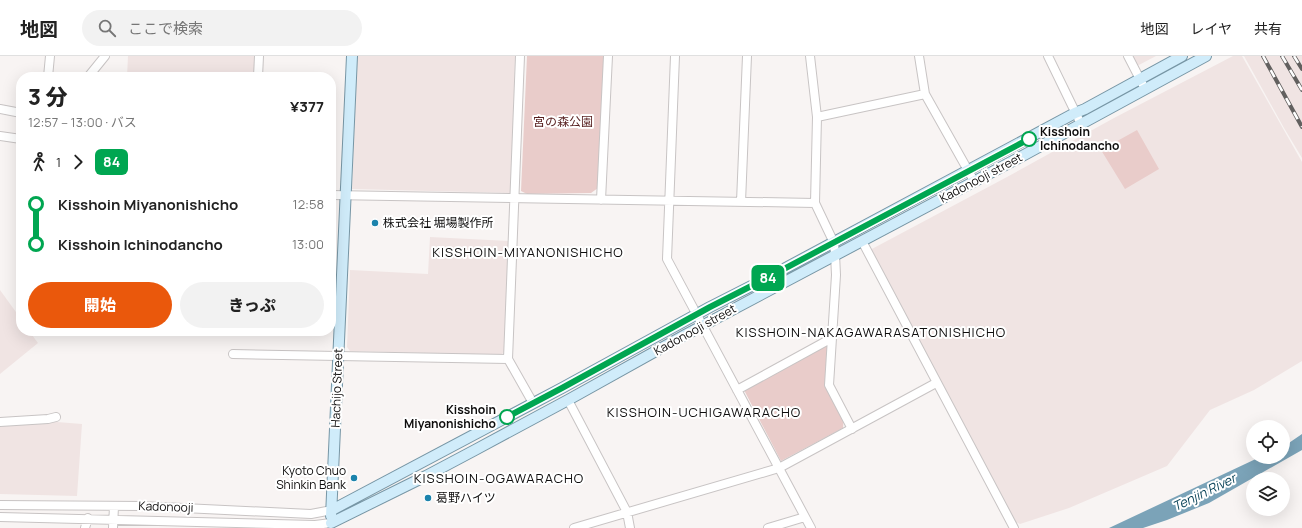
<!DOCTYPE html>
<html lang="ja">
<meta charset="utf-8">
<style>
:root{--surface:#fff;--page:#f2f2f2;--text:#222;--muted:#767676;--line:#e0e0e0;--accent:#ea580c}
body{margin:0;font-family:Manrope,"Noto Sans JP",sans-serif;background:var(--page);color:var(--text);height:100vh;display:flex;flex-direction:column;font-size:15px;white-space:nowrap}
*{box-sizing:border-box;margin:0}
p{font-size:13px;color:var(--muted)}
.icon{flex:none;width:22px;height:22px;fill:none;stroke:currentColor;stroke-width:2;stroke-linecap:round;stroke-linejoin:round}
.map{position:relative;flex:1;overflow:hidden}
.panel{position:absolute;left:16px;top:16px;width:320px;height:264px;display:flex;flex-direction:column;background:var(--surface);border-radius:16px;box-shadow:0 4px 16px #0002}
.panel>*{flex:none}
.badge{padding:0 8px;border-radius:6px;font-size:14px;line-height:26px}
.tools{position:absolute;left:1246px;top:364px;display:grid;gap:8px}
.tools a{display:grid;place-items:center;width:44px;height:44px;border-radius:50%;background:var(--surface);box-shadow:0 4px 16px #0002;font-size:20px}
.map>.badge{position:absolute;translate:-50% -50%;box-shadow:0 0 0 2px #fff}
.legs{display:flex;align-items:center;gap:6px;height:44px;padding:0 12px;font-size:13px}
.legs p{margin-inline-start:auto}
.overview{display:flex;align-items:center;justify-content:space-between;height:68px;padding:0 12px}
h1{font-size:22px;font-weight:800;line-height:30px}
.primary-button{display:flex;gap:8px;margin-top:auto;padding:8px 12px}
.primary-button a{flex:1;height:46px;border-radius:24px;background:var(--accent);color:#fff;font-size:16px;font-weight:800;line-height:46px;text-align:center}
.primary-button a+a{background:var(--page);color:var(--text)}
ul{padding:0 12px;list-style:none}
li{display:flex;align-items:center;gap:14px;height:40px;font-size:15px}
li i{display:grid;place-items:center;width:6px;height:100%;margin:0 5px;background:currentColor}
li i::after{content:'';width:10px;height:10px;margin:-5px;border:3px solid;border-radius:50%;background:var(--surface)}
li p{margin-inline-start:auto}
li:first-child i{background:linear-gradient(#0000 50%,currentColor 0)}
li:last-child i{background:linear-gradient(currentColor 50%,#0000 0)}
header{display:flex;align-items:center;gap:24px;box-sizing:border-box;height:56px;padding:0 20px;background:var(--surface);border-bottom:1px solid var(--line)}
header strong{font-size:19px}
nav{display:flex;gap:22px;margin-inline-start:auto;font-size:14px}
.search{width:280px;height:36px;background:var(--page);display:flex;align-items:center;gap:10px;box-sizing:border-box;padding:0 14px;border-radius:22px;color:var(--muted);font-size:15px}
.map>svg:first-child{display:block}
</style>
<header>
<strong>地図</strong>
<div class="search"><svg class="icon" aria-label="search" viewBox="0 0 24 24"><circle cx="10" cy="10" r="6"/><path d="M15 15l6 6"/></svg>ここで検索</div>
<nav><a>地図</a><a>レイヤ</a><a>共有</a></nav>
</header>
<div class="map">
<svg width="1302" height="472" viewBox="0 0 1302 472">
<rect width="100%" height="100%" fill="#f8f4f3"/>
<!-- built -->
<path fill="#f0e4e3" d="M128,0h127v21h-128z
M357,0h158l-4,137 -159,-4z
M1132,0h24l-19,10z
M1233,0h9l60,106v199l-48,29 -44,20 -43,56 -98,42 -49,16 -4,-2 -146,-272 137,-73 107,-59z
M1244,0h58v102l-18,-30z
M430,181l79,4 -4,110 -4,4 -151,-4 -3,-4 3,-77 78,4z
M0,234l21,29v12h8l9,12 -38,31z
M57,366l25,2 -5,72 -77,-2v-67l12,-4z"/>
<!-- green -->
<path fill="#e9ccca" d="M527,0h77l-6,132 -7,5 -64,1 -6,-3z
M1137,74l22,39 -34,20 -24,-39z
M825,290l4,1 -2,38 17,31 -1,12 -62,33 -37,-71z"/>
<!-- water -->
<path fill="#7ba3b8" d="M1302,378v16l-93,53 -42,17 -24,8h-34l151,-71h23v-10z"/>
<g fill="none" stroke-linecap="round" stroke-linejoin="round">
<!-- minor casing -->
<g stroke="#c8c4c4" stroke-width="10">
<path id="minor" d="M520,0l-12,303 25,44
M675,0l-8,203 144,269
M810,0l7,61 -2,86 19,40 1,11 1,21 -7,110 23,44
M919,0l6,38 49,87
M1048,0l33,68
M1128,0l17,33
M48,21l2,-21
M88,21l17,-21
M258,21l1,-21
M0,53l21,4
M817,61l108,-23
M0,80l21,3
M331,139l484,8
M601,144l7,-144
M741,146l6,-146
M862,185l152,287
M233,298l275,5
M737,334l95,-52
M568,344l59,112 3,16
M0,366l48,-3 8,-2
M0,449l142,1 169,8 21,-4
M0,461l315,8 16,-2
M85,472l3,-10
M113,472l1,-22
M574,472l205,-60 157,-85
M768,472l37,-11"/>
</g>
<!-- major casing -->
<g stroke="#7796a5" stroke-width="12">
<path id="major" d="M332,454l230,-122 148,-81 55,-28 310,-166 10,-4 97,-53
M331,460l21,-460
M331,467l95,-47 49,-26 93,-50 115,-64 343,-182 180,-98"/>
</g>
<!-- minor -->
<use href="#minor" stroke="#fff" stroke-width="8"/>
<!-- major -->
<use href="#major" stroke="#d0ecfa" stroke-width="10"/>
<!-- rail casing -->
<g stroke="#62605f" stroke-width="4">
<path id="rail" d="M1263,0l39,71
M1282,0l20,34
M1294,0l8,13"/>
</g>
<!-- rail -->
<use href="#rail" stroke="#fff" stroke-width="2.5" stroke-dasharray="8" stroke-linecap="butt"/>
</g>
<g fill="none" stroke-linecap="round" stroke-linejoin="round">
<!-- line-1 casing -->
<g stroke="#fff" stroke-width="9">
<path id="line-1" d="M507,361l55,-29 148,-81 55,-28 264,-140"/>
</g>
<!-- line-1 -->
<use href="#line-1" stroke="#00a651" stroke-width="6"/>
</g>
<!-- markers -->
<g fill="#fff" stroke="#00a651" stroke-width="2">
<circle cx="1029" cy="83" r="7"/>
<circle cx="507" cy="361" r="7"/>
</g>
<g fill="#1b83ac" stroke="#fff" stroke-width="1.5">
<circle cx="375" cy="167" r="4"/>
<circle cx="354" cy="422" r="4"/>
<circle cx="428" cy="442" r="4"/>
</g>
<g text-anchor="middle" stroke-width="4" stroke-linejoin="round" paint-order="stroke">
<!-- park labels -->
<g font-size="12" fill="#571f1f" stroke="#fff">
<text x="563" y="70">宮の森公園</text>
</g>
<!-- stop labels -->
<g font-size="12" font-weight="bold" fill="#0e0d0d" stroke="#fff" text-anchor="start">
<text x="1040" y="80">Kisshoin<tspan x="1040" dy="14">Ichinodancho</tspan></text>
<text x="496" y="358" text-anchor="end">Kisshoin<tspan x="496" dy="14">Miyanonishicho</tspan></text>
</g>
<!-- street labels -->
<g font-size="12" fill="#0e0d0d" stroke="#fff">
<text transform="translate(981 122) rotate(-28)" y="4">Kadonooji street</text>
<text transform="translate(695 274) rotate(-29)" y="4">Kadonooji street</text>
<text transform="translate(337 332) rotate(-88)" y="4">Hachijo Street</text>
<text transform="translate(166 451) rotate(2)" y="4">Kadonooji</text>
</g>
<!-- poi labels -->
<g font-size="12" fill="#0e0d0d" stroke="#fff" text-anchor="start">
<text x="383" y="171">株式会社 堀場製作所</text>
<text x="346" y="419" text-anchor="end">Kyoto Chuo<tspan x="346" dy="14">Shinkin Bank</tspan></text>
<text x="436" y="446">葛野ハイツ</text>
</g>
<!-- neighbourhood labels -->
<g font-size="13" letter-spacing="1" fill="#0e0d0d" stroke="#fff">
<text x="528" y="201">KISSHOIN-MIYANONISHICHO</text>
<text x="871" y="281">KISSHOIN-NAKAGAWARASATONISHICHO</text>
<text x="704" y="361">KISSHOIN-UCHIGAWARACHO</text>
<text x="499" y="427">KISSHOIN-OGAWARACHO</text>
</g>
<!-- water labels -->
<g font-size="13" font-style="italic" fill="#033e54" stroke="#fff">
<text transform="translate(1204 436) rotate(-26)" y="5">Tenjin River</text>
</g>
</g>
</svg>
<div class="tools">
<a><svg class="icon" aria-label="locate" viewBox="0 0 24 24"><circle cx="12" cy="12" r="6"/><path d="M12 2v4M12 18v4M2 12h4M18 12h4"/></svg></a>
<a><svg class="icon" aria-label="layers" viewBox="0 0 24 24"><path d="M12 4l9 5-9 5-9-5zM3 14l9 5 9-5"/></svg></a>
</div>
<b class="badge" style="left:768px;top:222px;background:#00a651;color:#fff">84</b>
<section class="panel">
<div class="overview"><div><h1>3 分</h1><p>12:57 – 13:00 · バス</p></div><b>¥377</b></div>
<div class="legs"><svg class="icon" aria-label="walk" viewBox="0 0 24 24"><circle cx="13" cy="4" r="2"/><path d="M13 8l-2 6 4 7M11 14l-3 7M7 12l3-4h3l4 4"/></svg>1<svg class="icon" aria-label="forward" viewBox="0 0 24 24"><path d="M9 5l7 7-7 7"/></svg><b class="badge" style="background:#00a651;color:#fff">84</b></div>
<ul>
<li><i style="color:#00a651"></i><b>Kisshoin Miyanonishicho</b><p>12:58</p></li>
<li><i style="color:#00a651"></i><b>Kisshoin Ichinodancho</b><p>13:00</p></li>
</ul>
<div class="primary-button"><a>開始</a><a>きっぷ</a></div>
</section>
</div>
